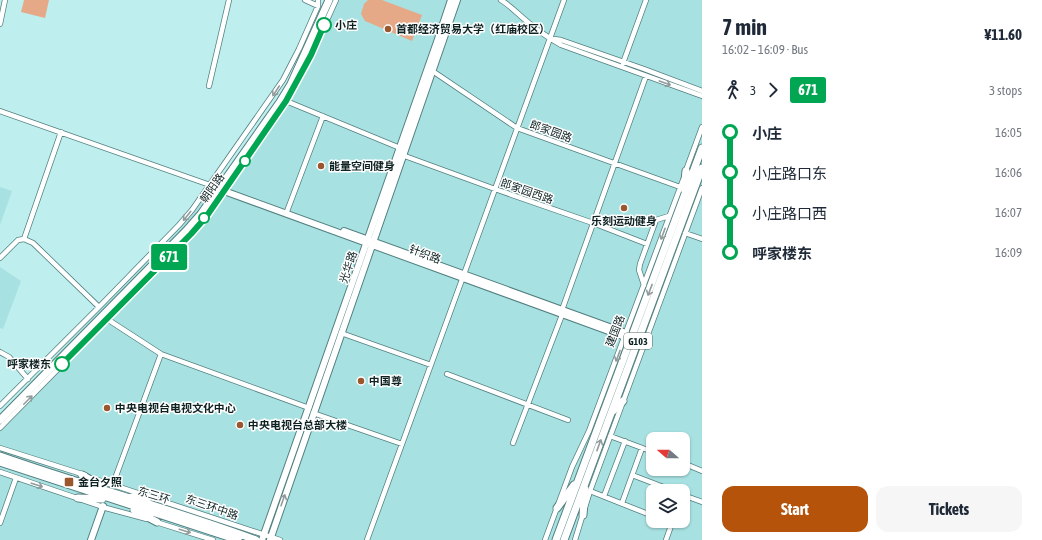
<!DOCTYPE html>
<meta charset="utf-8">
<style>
:root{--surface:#fff;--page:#f6f6f7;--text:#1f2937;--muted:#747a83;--accent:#b45309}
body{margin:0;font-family:"Asap Condensed","Noto Sans SC",sans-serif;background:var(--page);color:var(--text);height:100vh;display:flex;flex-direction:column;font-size:15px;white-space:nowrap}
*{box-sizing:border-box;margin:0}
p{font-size:13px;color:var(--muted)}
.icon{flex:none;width:22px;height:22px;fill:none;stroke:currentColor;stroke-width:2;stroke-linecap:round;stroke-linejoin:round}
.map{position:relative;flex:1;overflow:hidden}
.details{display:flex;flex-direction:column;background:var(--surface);width:340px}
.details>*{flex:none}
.badge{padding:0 8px;border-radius:3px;font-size:14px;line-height:26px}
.needle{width:26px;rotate:290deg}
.tools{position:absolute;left:646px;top:432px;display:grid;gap:8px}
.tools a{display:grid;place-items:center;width:44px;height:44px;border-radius:8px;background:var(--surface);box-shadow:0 1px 3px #0004;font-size:20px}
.map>.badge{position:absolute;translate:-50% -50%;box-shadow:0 0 0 2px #fff}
.legs{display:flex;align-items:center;gap:6px;height:44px;padding:0 20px;font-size:13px}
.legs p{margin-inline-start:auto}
.summary{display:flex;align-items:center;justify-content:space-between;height:68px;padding:0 20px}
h1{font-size:22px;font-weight:700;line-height:30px}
.primary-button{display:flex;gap:8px;margin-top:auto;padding:8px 20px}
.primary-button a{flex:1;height:46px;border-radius:12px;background:var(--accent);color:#fff;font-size:16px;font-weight:700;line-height:46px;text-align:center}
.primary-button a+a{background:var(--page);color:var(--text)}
ul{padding:0 20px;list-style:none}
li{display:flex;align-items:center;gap:14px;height:40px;font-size:15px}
li i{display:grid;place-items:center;width:6px;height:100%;margin:0 5px;background:currentColor}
li i::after{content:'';width:10px;height:10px;margin:-5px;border:3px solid;border-radius:50%;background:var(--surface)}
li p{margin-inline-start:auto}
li:first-child i{background:linear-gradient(#0000 50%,currentColor 0)}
li:last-child i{background:linear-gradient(currentColor 50%,#0000 0)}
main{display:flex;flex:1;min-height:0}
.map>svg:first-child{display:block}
</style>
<main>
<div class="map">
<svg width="702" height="540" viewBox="0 0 702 540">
<rect width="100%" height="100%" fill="#beeeee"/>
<!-- built -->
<path fill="#a8e1e1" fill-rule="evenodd" d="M327,0h375v540h-702v-125l215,-228 66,-90zM653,439h30v30h-30zM653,491h30v30h-30z
M0,187l12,4 -12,34z
M0,267l21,14 -18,48 -3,-1z"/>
<!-- park -->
<path fill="#e6a988" d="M24,0h25l-4,18 -24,-6z
M368,0h14l40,15 -10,26 -47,-20 -4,-7 3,-10z"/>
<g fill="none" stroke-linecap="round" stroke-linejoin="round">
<!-- minor casing -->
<g stroke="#538080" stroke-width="6">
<path id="minor" d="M305,0l13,6
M501,0c8,5 14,11 22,18 11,10 24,19 38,27l141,51
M0,24l5,-24
M554,39l7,1 83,29 58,22
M623,63l23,-63
M431,70l86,58 163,59
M209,86l20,-86
M286,101l114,47
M0,111l210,74 10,5
M61,132l-37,107 9,4 66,64
M402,155l93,34 98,34 54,21
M685,173l17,-46
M286,214l37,-98
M685,233l17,6
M0,258l18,-18 6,-1
M644,285l-5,-15 1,-6 16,-44 13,-4
M562,310l84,-234
M107,319l54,35 148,54
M341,333l90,32
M0,352l9,5 19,22
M447,374l121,46
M0,406l99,-99 80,-82 13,-15 91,-130 16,-31 19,-43v-6
M313,413l89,31
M0,428l191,-194 15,-17 80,-116 25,-46 25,-55
M610,436l43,16
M513,443l49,-128
M0,448l85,27
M683,463l19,8
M0,472l106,36 41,11
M632,475l42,16
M92,478l188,62
M113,484l48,-130
M590,491l63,25
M683,495l19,7
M604,496l21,-55
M622,503l20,-55
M156,522l57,18
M0,523l16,-45
M367,540l197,-540
M545,540l27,-73 17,-36 94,-251
M575,540l15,-49 112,-303
M666,540l6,-17 -5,-2"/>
</g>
<!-- major casing -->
<g stroke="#538080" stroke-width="8">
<path id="major" d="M224,191l401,146
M344,231l282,102
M91,540l12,-34
M262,540l176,-501 13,-39
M270,540l187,-540"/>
</g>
<!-- highway casing -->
<g stroke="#538080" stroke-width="9">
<path id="highway" d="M684,189l2,-18
M613,411l10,-10
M0,420l186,-189 15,-17 79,-112 11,-18 38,-84
M0,456c85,30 172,53 256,84
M0,462l238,78
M82,475l21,12
M132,497h22
M78,498l24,1
M557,508l17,-23
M134,510l23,12
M583,515l2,-26
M556,540l146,-392
M564,540l138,-372"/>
</g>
<!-- minor -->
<use href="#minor" stroke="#fff" stroke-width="4.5"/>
<!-- major -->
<use href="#major" stroke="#fff" stroke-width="6"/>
<!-- highway -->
<use href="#highway" stroke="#fff" stroke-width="7"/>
</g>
<!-- one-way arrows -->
<defs><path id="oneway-shaft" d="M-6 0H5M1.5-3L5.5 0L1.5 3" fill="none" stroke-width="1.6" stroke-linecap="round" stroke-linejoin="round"/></defs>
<g stroke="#939c9c">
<use href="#oneway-shaft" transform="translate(665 83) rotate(20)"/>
<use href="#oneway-shaft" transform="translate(276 91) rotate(123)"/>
<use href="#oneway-shaft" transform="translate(187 216) rotate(129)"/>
<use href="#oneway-shaft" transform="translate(663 234) rotate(110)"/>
<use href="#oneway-shaft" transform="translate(650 290) rotate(111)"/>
<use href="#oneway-shaft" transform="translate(618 356) rotate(111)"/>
<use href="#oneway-shaft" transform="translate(28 400) rotate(-45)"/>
<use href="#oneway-shaft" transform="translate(599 445) rotate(-70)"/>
<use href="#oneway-shaft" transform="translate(37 485) rotate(18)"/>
<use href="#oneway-shaft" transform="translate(283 500) rotate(-71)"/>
<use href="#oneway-shaft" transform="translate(185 531) rotate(17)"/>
</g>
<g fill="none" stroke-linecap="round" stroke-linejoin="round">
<!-- line-1 casing -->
<g stroke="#fff" stroke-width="9">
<path id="line-1" d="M62,364l129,-130 15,-17 80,-116 25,-46 13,-30"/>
</g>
<!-- line-1 -->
<use href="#line-1" stroke="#00a651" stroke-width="6"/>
</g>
<!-- markers -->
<g fill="#fff" stroke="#00a651" stroke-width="2">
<circle cx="324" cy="25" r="7"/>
<circle cx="245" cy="161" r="5"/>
<circle cx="204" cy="218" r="5"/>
<circle cx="62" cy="364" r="7"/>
</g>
<g fill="#9c562d" stroke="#fff" stroke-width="1.5">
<circle cx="388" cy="29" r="4"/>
<circle cx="321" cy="166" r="4"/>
<circle cx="624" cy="208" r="4"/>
<circle cx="361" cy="381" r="4"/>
<circle cx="107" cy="408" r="4"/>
<circle cx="240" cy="425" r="4"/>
<rect x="64" y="477" width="10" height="10" rx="2"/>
</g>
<g text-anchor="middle" stroke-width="3" stroke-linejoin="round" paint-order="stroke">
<!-- shield labels -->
<rect fill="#fff" stroke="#576464" stroke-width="1" x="624" y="333" width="28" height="16" rx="3"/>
<g font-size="10" font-weight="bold" fill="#0f2222">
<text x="638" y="345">G103</text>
</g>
<!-- stop labels -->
<g font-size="11" font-weight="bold" fill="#0f2222" stroke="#fff" text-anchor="start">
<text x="335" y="29">小庄</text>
<text x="51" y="368" text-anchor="end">呼家楼东</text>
</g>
<!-- poi labels -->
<g font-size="11" font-weight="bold" fill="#0f2222" stroke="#fff" text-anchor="start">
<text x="396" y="33">首都经济贸易大学（红庙校区）</text>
<text x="329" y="170">能量空间健身</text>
<text x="624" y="225" text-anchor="middle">乐刻运动健身</text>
<text x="369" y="385">中国尊</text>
<text x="115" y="412">中央电视台电视文化中心</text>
<text x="248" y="429">中央电视台总部大楼</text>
<text x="78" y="486">金台夕照</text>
</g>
<!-- street labels -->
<g font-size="11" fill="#0f2222" stroke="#fff">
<text transform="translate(551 131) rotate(20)" y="4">郎家园路</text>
<text transform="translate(212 188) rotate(-55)" y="4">朝阳路</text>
<text transform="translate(527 191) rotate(19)" y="4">郎家园西路</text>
<text transform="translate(425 254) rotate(20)" y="4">针织路</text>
<text transform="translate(348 267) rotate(-71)" y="4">光华路</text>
<text transform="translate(615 331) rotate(-69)" y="4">建国路</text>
<text transform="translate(154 495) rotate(17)" y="4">东三环</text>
<text transform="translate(212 507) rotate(19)" y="4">东三环中路</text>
</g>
</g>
</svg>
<div class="tools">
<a><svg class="needle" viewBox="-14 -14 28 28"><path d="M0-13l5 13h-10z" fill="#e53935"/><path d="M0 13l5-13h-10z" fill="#747a83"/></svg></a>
<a><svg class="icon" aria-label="layers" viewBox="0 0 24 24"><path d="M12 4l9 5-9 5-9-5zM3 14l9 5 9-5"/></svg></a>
</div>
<b class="badge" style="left:169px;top:257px;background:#00a651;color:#fff">671</b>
</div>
<section class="details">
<div class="summary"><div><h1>7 min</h1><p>16:02 – 16:09 · Bus</p></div><b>¥11.60</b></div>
<div class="legs"><svg class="icon" aria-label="walk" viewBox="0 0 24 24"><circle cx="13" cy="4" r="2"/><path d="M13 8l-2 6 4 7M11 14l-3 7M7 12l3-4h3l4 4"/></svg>3<svg class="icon" aria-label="forward" viewBox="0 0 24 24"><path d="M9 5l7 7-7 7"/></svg><b class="badge" style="background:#00a651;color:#fff">671</b><p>3 stops</p></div>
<ul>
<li><i style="color:#00a651"></i><b>小庄</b><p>16:05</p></li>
<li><i style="color:#00a651"></i><span>小庄路口东</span><p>16:06</p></li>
<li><i style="color:#00a651"></i><span>小庄路口西</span><p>16:07</p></li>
<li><i style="color:#00a651"></i><b>呼家楼东</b><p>16:09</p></li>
</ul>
<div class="primary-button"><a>Start</a><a>Tickets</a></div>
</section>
</main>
